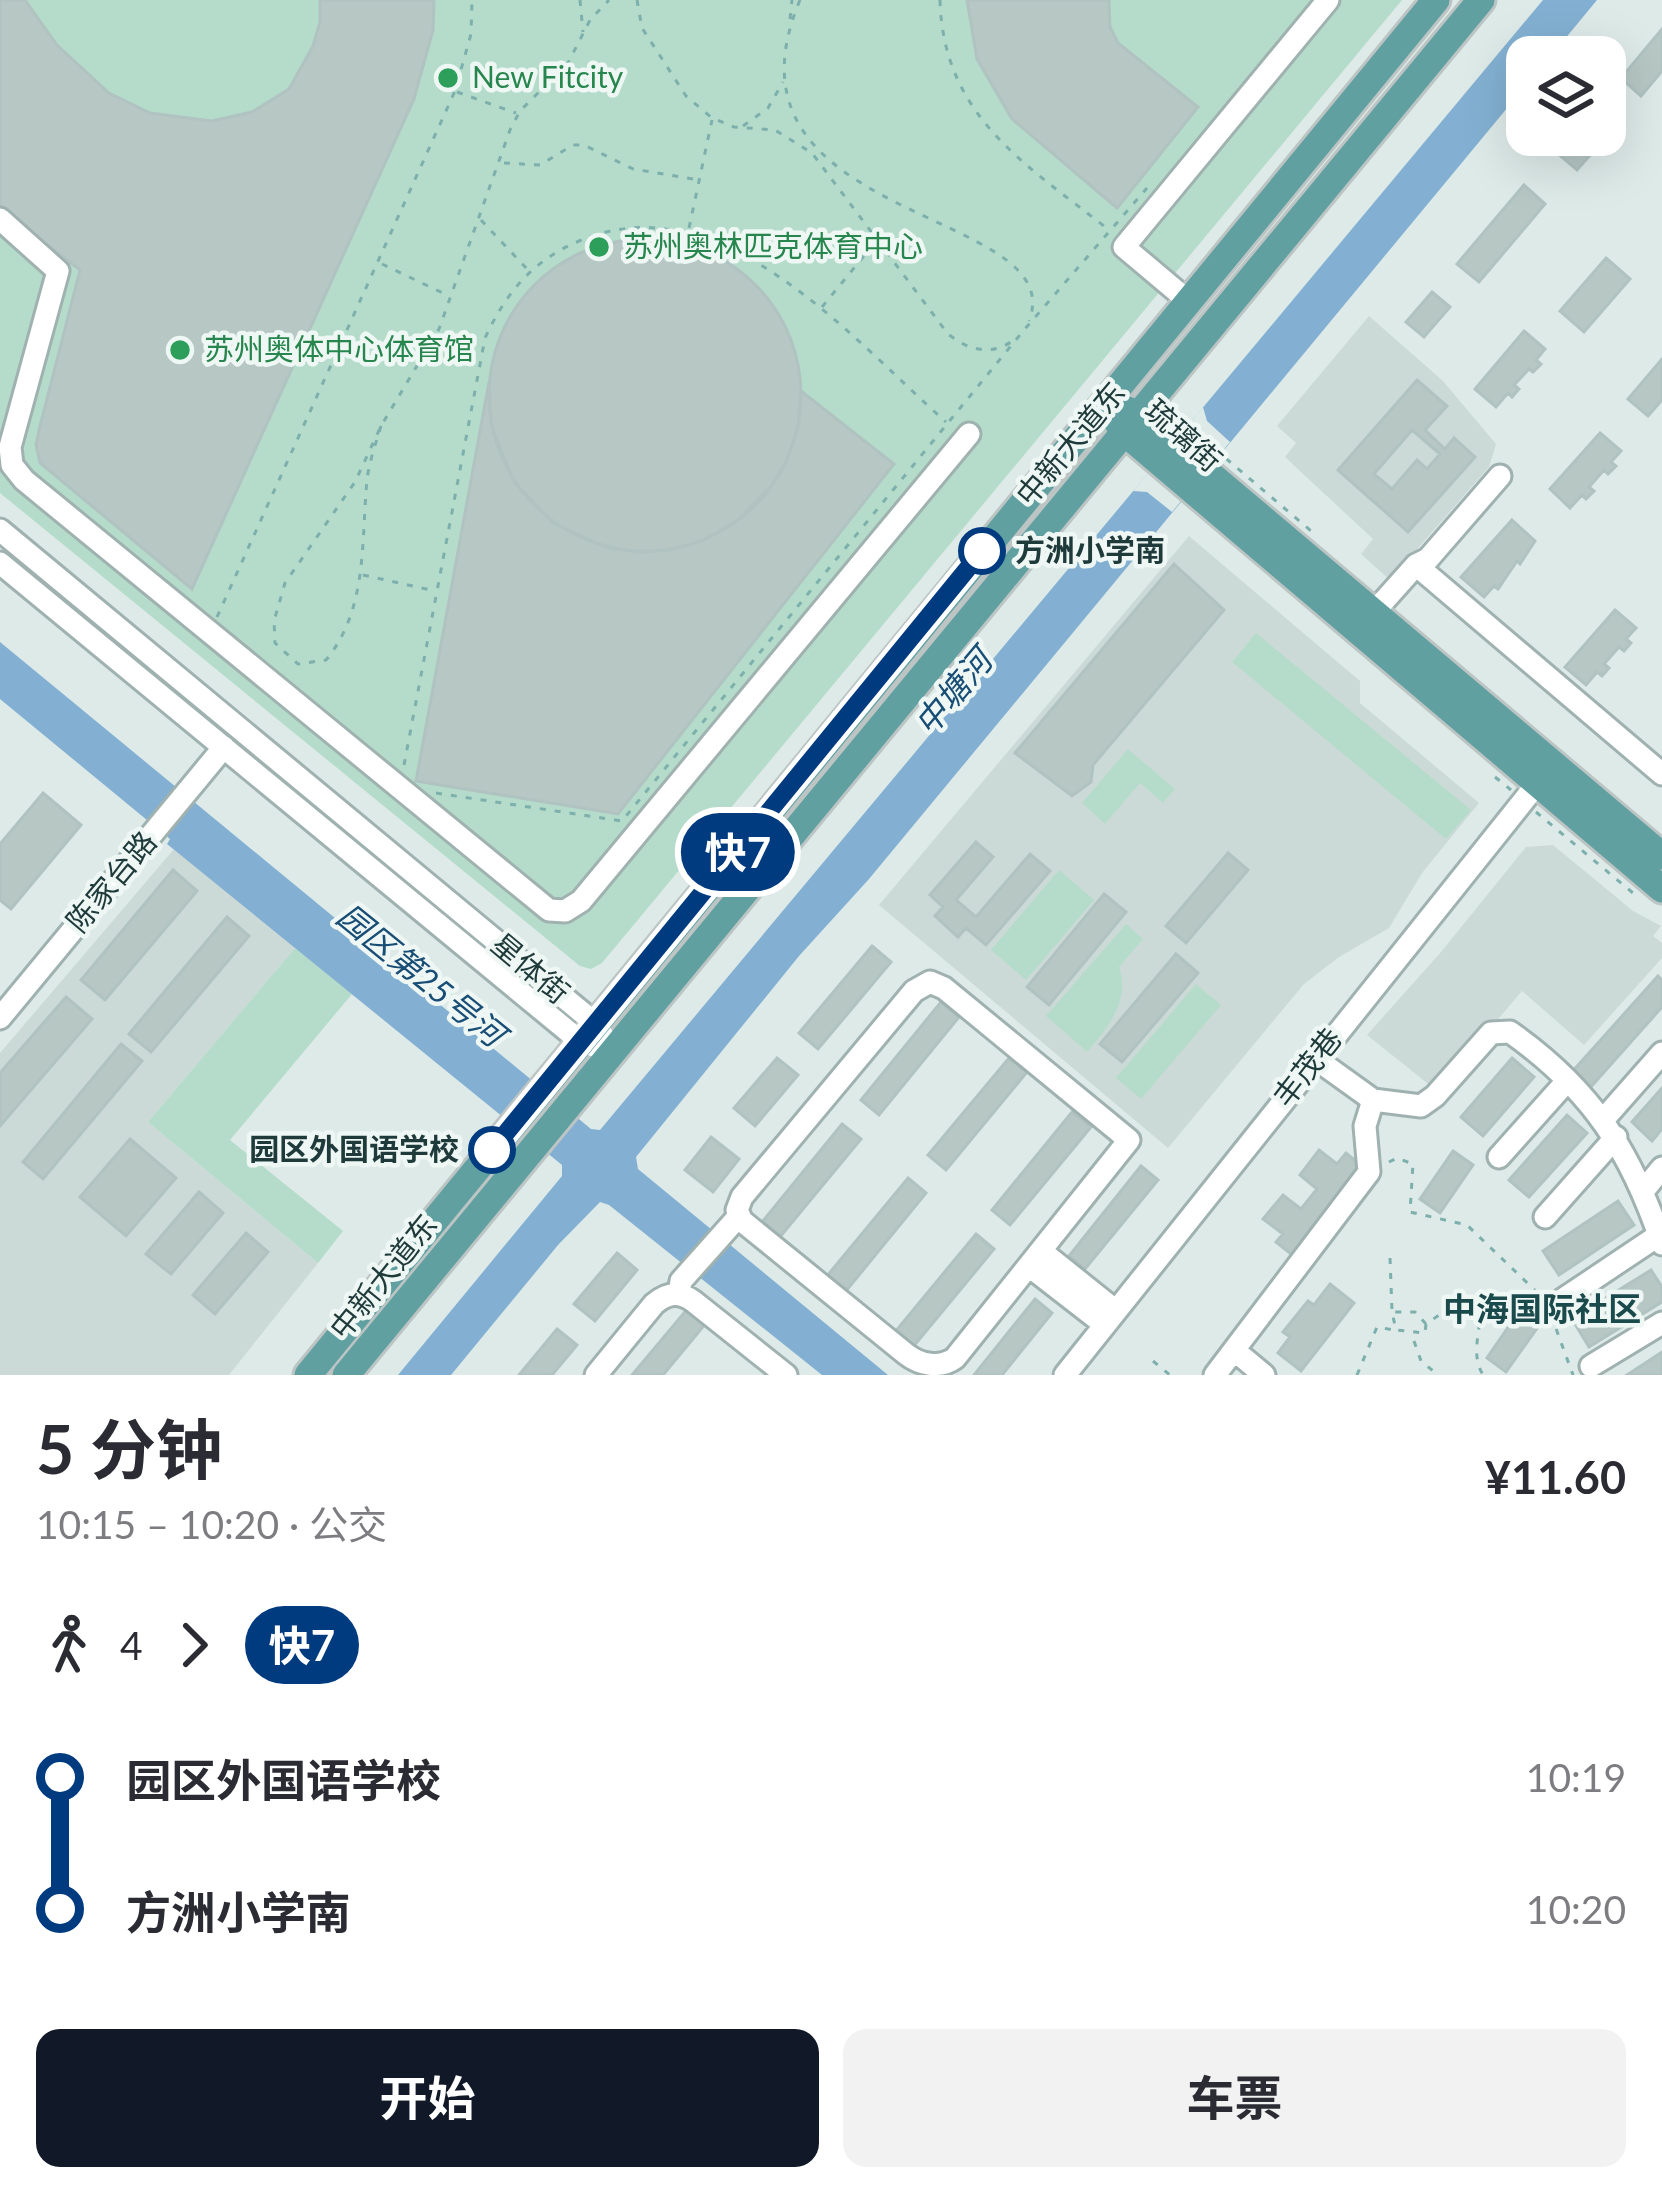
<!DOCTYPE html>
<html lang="zh">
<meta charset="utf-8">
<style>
:root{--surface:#fff;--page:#f2f2f3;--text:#2b2b33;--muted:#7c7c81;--accent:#111827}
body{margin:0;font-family:Lato,"Noto Sans SC",sans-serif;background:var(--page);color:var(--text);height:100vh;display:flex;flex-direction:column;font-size:45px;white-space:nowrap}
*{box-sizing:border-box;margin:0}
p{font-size:39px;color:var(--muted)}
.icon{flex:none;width:66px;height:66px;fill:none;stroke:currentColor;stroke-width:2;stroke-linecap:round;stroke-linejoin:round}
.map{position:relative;height:1375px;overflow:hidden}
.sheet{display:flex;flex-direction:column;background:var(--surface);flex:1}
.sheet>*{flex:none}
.badge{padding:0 24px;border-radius:39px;font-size:42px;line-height:78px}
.tools{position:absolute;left:1506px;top:36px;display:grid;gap:24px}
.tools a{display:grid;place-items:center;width:120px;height:120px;border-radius:24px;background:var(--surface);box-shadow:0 12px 48px #0002;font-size:60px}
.map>.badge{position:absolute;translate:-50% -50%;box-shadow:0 0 0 6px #fff}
.legs{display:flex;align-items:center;gap:18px;height:132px;padding:0 36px;font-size:39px}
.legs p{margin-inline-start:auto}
.overview{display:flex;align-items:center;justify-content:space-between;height:204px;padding:0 36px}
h1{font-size:66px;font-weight:700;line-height:90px}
.primary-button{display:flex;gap:24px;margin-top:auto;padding:24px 36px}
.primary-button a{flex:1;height:138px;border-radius:24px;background:var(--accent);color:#fff;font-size:48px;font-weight:700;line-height:138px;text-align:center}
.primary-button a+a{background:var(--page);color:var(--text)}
ul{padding:0 36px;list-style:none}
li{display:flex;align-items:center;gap:42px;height:132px;font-size:45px}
li i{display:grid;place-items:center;width:18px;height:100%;margin:0 15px;background:currentColor}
li i::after{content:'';width:30px;height:30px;margin:-15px;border:9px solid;border-radius:50%;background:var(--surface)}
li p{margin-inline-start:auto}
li:first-child i{background:linear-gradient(#0000 50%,currentColor 0)}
li:last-child i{background:linear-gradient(currentColor 50%,#0000 0)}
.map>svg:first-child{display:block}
</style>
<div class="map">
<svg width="1662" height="1375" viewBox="0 0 1662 1375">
<rect width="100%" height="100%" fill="#ddeae8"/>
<!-- built -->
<path fill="#ccdad7" d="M1369,316l74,65 53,63 -7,23 -99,113 -29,-26 12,-15 -88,-82 11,-14 -19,-17z
M1189,536l171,145v22l119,100 -57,70 -33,55 -50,29 -35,27 -136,164 -289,-243z
M1553,845l80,66 28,15 -8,10 9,7v15l-78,87 -62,-54 -85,100 -70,-56 74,-83 85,-105z
M174,849l121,99 -147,174 170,141 -89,112h-229v-322z"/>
<!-- green -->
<path fill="#b5dcca" d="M0,0h1402l-800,963 -11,6 -11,-3 -580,-473z
M1256,633l215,177 -25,29 -214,-177z
M1128,749l47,40 -12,14 -23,-20 -35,41 -23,-21z
M1059,870l35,30 -68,80 -35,-30z
M1126,924l17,15 -24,28c12,32 -11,61 -32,85l-41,-36z
M295,948l57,46 -122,146 113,91 -25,32 -170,-141z
M1196,984l25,21 -80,94 -25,-21z"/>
<!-- water -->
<path fill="#83b0d2" d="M1543,0h54l-47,57h-23v27l-658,795 -70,77 -163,201 2,12 250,206h-66l-213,-170 -9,-3 -42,43 -107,130h-53l164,-199v-11l-395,-321 3,-5 -170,-140v-57l591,487 9,1z"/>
<!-- pier -->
<path fill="#ddeae8" d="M1203,407l4,14 23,21 -58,70 -25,-20 -14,-1z"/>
<!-- building -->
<path fill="#b6c7c4" stroke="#b0c3c1" stroke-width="3" fill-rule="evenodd" d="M0,0h25l32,45 52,48 41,20 62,8 40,-9 37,-23 24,-43 7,-24v-22h114l-1,30 -19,69 -222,490 -152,-126 -4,-18 3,-15 41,-160 -80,-62z
M967,0h142l1,27 8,16 80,64 -81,101 -105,-89 -35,-60z
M1662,29v42l-21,25 -20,-18z
M1605,102l18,16 -46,52 -22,-19 14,-16h36z
M1524,185l21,19 -66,78 -22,-18z
M489 395a156 156 0 1 1 312 0a156 156 0 1 1-312 0Z
M1606,258l24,21 -46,53 -24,-21z
M1432,292l18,15 -26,30 -18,-15z
M1524,331l21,18 -9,11 5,4 -8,8 -4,-3 -15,16 5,4 -7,8 -4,-4 -12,14 -21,-18z
M1662,359v41l-14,16 -20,-17z
M1417,380l30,26 -22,24 20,19 9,-11 21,19 -67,75 -70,-62zM1412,430l28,24 -13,15 -10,-9 -25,29 -18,-15z
M489,382l2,43 23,57 39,41 55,25 32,4 31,-2 31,-9 36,-21 34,-35 15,-25 11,-33 3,-36 93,73 -276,350 -202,-33z
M1600,433l21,18 -10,11 5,4 -8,8 -4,-4 -15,17 5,4 -8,8 -4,-4 -12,13 -20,-19z
M1512,520l23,21 -15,23 -3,-3 -19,28 -4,-3 -10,11 -23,-20z
M1174,564l50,46 -131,155 -2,17 -19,14 -57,-43z
M1615,610l21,18 -10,11 5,4 -7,8 -5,-4 -15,17 5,4 -7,8 -5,-4 -11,13 -21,-18z
M43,793l38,32 -70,84 -11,-9v-56z
M976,842l17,15 -37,43 20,17 54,-63 20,17 -64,74 -20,-17 -8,9 -23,-21 8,-9 -13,-12z
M1228,853l20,17 -62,73 -20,-17z
M173,870l24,21 -92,109 -24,-20z
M1104,894l22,18 -77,93 -22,-18z
M227,917l22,19 -98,116 -22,-18z
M872,946l19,16 -73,87 -19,-16z
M1176,954l22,19 -76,89 -22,-18z
M1658,976l4,4v27l-72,81 -18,-16z
M66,997l26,22 -92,107v-53z
M941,1002l18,15 -80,98 -18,-15z
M121,1044l21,17 -99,118 -20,-17z
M777,1058l21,17 -43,51 -21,-18z
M1009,1058l18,14 -81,98 -18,-15z
M1512,1058l22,19 -51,59 -22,-19z
M1662,1088v41l-10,12 -20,-19z
M1072,1112l19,15 -81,98 -18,-15z
M1567,1115l20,18 -58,64 -20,-17z
M842,1124l19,15 -81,98 -18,-15z
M711,1137l28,22 -26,33 -28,-22z
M130,1139l46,39 -50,58 -46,-39z
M1319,1150l18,14 9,-11 20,16 -70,89 -20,-16 7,-8 -20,-15 20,-24 18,14 16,-20 -17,-14z
M1453,1151l20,14 -33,48 -20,-14z
M1141,1166l17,14 -73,89 -16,-13z
M908,1178l18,15 -80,98 -19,-15z
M199,1192l24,21 -52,61 -25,-20z
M1618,1201l16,24 -75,50 -16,-24z
M246,1233l22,19 -53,62 -22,-19z
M976,1234l18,15 -81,98 -18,-15z
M617,1253l20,17 -42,51 -21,-17z
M1651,1270l11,17v15l-73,45 -17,-28z
M1330,1284l24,19 -53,68 -23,-18 12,-16 -7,-5 25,-31 6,4z
M1035,1299l17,14 -50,62h-28z
M689,1307l18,15 -44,53h-31z
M1520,1310l20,14 -34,48 -19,-14z
M557,1329l20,16 -25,30h-33z
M1662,1352v23h-35z"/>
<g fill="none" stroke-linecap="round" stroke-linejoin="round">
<!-- minor casing -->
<g stroke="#a0b2b0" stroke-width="27">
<path id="minor" d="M0,219l58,52 -48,176 2,18 12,15 525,430 16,1 16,-10 388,-467
M1187,300l-63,-53 204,-247
M0,530l596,494 7,12
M0,563l581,479 13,4
M1416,565l246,209
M1374,612l42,-47 12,-6 72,-83
M930,982l14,6 185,152 -174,218c-15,11 -35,7 -49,-4l-164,-133 -5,-11 5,-13 172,-206z
M0,1018l224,-271
M1316,1059l57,41 48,6 14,-10 56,-63 19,-1c81,57 121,119 152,212
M1603,1120l59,-67
M1499,1157l68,-76
M1644,1190l18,-22
M1545,1217l71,-80
M1041,1251l75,60
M1029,1266l76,59
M679,1294l2,-13 57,-64
M1562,1300l97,-65
M1234,1350l30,25
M1591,1366l71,-43
M596,1375l58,-71c13,-11 25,-13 39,-3l93,74
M1065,1375l479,-600
M1215,1375l154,-203 -4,-46 8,-26"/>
</g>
<!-- major casing -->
<g stroke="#bcc4c4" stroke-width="33">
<path id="major" d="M1125,409l13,5 68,57 456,385
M1116,420l8,12 538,457
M308,1375l1128,-1375
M346,1375l1135,-1375"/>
</g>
<!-- path -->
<path stroke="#7dafac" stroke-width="3" stroke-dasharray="6 9" stroke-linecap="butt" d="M580,0l3,32
M637,0l5,28 44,68 26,22 22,9 41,3 37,23 136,181c21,17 46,23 68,4
M800,0c-95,225 273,207 229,321
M940,0c3,117 87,165 169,230
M790,19l2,-19
M457,92l59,21
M743,126l25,-18 15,-26
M504,163l36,2 33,-20h11l49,24 66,11
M481,220l47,50
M689,228l23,-108
M382,264l67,32
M822,307l55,-67
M1169,410l148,126
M381,426c-5,17 -12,36 -14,54 -6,62 1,129 -41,180l-28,4 -23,-21 -1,-22 11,-38 70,-101 26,-56 58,-97 71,-199 10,-19 48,-48 22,-43 19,-20
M363,575l72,16
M217,617l238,-526 16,-57 1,-34
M404,765l81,-427c21,-45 47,-77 94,-97 141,-60 270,95 367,181
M1495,777l16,13
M436,793l186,28 402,-491 123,-142
M1536,812l103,86
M1389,1162l8,-4 16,6 -3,48 57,13 78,75
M1390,1258l2,53
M1551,1315l22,60
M1426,1324l-11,-12h-23l4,18 29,3 1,-9 38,-26 16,4c3,27 -11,49 3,73
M1414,1341l7,20 17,14
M1153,1361l17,14
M1357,1375l20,-48 17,3"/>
<!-- minor -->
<use href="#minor" stroke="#fff" stroke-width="21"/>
<!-- major -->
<use href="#major" stroke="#60a0a1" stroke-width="27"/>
</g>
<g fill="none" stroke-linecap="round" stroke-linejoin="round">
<!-- line-1 casing -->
<g stroke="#fff" stroke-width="27">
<path id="line-1" d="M492,1150l490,-599"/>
</g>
<!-- line-1 -->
<use href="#line-1" stroke="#003b80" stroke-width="18"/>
</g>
<!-- markers -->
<g fill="#2e9e5b" stroke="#eef7f4" stroke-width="4.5">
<circle cx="448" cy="78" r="12"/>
<circle cx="599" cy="247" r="12"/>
<circle cx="180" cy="350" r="12"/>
</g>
<g fill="#fff" stroke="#003b80" stroke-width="6">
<circle cx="982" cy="551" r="21"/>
<circle cx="492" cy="1150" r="21"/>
</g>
<g text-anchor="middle" stroke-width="9" stroke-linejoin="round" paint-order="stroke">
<!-- leisure labels -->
<g font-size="30" fill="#27864d" stroke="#eef7f4" text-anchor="start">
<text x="472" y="88">New Fitcity</text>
<text x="623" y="257">苏州奥林匹克体育中心</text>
<text x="204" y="360">苏州奥体中心体育馆</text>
</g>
<!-- street labels -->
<g font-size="30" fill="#1f3a3a" stroke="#eef7f4">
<text transform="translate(1183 436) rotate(42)" y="10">琉璃街</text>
<text transform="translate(1071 444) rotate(-50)" y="10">中新大道东</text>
<text transform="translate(112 882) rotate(-50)" y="10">陈家台路</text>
<text transform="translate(530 969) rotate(40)" y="10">星体街</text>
<text transform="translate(1308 1068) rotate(-52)" y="10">丰茂巷</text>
<text transform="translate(384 1277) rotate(-51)" y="10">中新大道东</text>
</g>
<!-- stop labels -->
<g font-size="30" font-weight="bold" fill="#1f3a3a" stroke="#eef7f4" text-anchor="start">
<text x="1015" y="561">方洲小学南</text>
<text x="459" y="1160" text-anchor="end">园区外国语学校</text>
</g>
<!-- water labels -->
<g font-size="33" font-style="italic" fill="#184d76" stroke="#eef7f4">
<text transform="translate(953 692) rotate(-50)" y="12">中塘河</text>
<text transform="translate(421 975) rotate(39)" y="12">园区第25号河</text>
</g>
<!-- neighbourhood labels -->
<g font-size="33" font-weight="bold" fill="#1a4a4c" stroke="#eef7f4">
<text x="1542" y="1321">中海国际社区</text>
</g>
</g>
</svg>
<div class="tools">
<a><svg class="icon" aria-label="layers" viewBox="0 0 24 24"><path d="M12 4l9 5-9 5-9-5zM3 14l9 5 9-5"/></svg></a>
</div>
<b class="badge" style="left:738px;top:852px;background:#003b80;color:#fff">快7</b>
</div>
<section class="sheet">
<div class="overview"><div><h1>5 分钟</h1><p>10:15 – 10:20 · 公交</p></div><b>¥11.60</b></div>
<div class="legs"><svg class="icon" aria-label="walk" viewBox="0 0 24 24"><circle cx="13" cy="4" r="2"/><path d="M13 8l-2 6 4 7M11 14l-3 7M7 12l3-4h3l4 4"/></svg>4<svg class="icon" aria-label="forward" viewBox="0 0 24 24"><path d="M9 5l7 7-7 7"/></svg><b class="badge" style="background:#003b80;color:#fff">快7</b></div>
<ul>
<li><i style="color:#003b80"></i><b>园区外国语学校</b><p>10:19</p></li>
<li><i style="color:#003b80"></i><b>方洲小学南</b><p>10:20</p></li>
</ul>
<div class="primary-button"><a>开始</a><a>车票</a></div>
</section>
